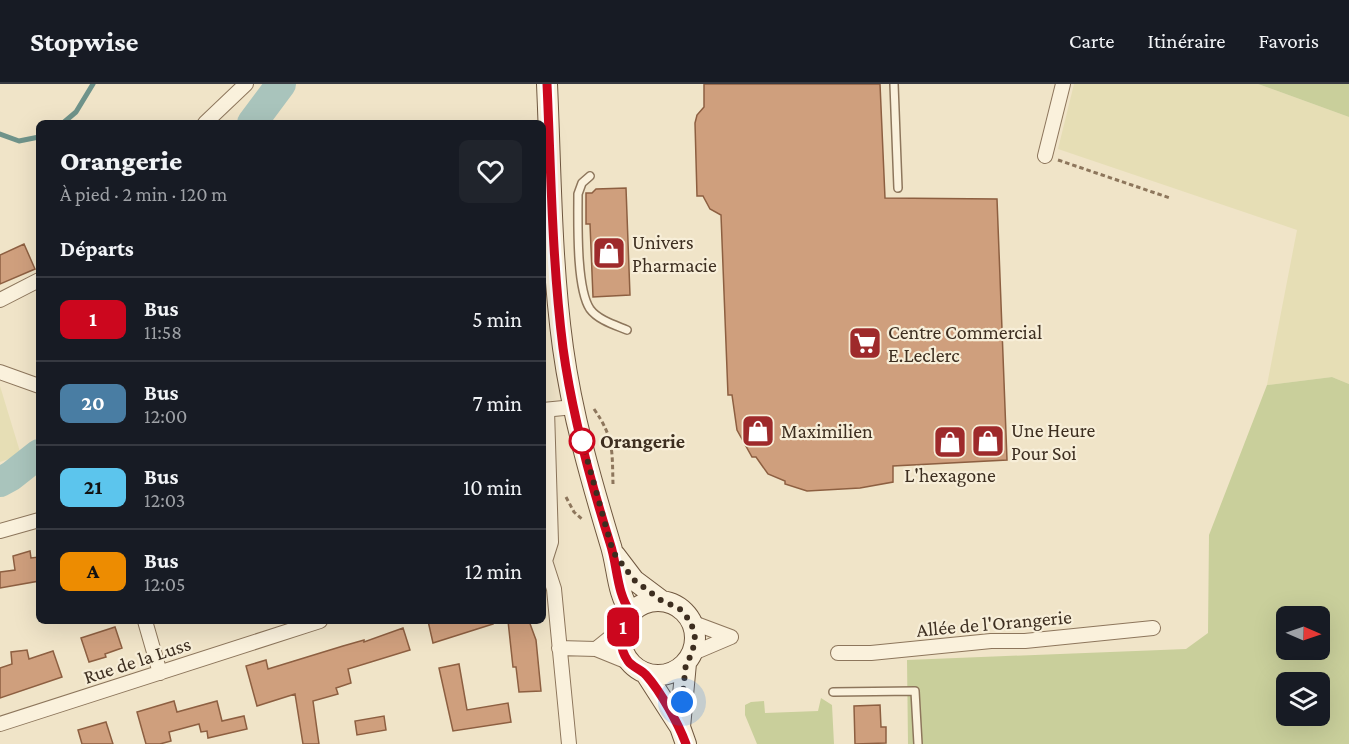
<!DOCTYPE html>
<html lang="fr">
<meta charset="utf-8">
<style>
:root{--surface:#171b24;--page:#20242c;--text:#f1f3f6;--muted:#9ea1a6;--line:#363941}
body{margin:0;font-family:"Crimson Pro",serif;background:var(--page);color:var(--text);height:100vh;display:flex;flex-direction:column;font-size:22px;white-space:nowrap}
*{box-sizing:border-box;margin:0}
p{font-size:20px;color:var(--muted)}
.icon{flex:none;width:33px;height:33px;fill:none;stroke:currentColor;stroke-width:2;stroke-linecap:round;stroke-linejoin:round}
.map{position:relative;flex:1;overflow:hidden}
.sheet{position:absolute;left:36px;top:36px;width:510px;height:504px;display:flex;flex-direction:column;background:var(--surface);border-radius:9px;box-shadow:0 6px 24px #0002}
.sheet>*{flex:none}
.badge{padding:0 12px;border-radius:9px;font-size:21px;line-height:39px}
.needle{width:39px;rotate:92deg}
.controls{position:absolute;left:1276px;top:522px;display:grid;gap:12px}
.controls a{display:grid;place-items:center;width:54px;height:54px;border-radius:9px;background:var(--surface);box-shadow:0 6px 24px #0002;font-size:30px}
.you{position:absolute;width:30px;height:30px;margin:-15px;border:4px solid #fff;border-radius:50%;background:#1a73e8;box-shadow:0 0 0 9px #1a73e833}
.map>.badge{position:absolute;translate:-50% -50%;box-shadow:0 0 0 3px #fff}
h2{padding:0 24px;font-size:22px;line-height:54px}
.round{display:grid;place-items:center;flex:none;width:63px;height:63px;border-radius:9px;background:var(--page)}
.overview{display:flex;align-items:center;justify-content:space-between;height:102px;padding:0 24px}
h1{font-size:28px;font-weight:800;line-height:45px}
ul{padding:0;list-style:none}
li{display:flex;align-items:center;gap:18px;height:84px;padding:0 24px;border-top:2px solid var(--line)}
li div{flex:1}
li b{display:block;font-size:22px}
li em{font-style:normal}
li .badge{min-width:66px;font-weight:700;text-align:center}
header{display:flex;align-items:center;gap:36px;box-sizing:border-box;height:84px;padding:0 30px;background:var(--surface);border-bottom:2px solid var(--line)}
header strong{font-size:28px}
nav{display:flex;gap:33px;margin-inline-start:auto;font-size:21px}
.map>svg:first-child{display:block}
</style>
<header>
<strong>Stopwise</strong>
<nav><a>Carte</a><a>Itinéraire</a><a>Favoris</a></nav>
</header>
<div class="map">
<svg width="1349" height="660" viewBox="0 0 1349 660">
<rect width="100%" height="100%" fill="#f0e4c8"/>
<!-- farmland -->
<path fill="#e6deb5" d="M1074,0h184l91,33v267l-17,-7 -65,8 30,-155 -239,-81z
M0,302l21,69 -21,7z"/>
<!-- green -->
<path fill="#c9cf9b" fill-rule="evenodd" d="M1258,0h91v33z
M1332,293l17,7v360h-441l-1,-84 279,-11 22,-16 1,-98 58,-150zM1287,532h33v34h-33zM1287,598h33v34h-33z
M821,614l11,7 2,39h-77l-12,-29v-10l6,-3 13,-1 1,12 53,-2z"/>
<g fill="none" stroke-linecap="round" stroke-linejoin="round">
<!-- stream -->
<path stroke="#6f938a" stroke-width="5" d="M63,39l13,-11 17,-28
M0,50l19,7 20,-4"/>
<!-- river -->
<path stroke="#a9c4bc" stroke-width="30" d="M252,39l29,-39
M0,398l11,-6 28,-22"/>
</g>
<!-- building -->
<path fill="#cf9f7d" stroke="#8d5f41" stroke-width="1.5" d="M704,0h176l5,114 112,1 10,261 -114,6v16l-33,6 -53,3 -22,-7v-3l-17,-7 -12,-17h-4l-15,-27 -5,-35h-4l-7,-180 -11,-6 -7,-13h-6l-2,-73 2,-8 7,-8z
M626,104l4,107 -37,2 -3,-73h-4v-31h6l4,-4z
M24,160l11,25 -35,15v-29z
M30,467l1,7 8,-1v24l-39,7v-16l15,-2 -2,-14z
M428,537h64l1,3 -60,19z
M508,537h21l7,19 5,51 -22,1 -3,-25h-3z
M115,543l7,21 -17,6 1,3 -17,5 -8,-24z
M403,544l7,22 -62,19 3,14 -15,5 2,6 -25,7 6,43h-16l-8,-50 -38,12 -11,-40 20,-6 2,9 75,-23 21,-6v2z
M27,566l2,9 24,-8 9,26 -62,21v-30l12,-4 -1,-12z
M459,580l8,46 41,-7 3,19 -58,9 -14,-63z
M174,617l3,11 40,-11 5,20 22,-5 3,13 -39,9 -1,-7 -6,1 -2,-8 -30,8 2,9 -11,3h-14l-9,-32z
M880,621l1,22h5v16l-31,1 -1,-38z
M384,632l2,14 -29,5 -2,-14z
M106,638l7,22h-31l-4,-14z"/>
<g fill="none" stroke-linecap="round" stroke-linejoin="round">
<!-- lane casing -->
<g stroke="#8d765c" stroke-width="10">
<path id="lane" d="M894,0l4,104
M590,92l-8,7 -4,11c0,27 -2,94 12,115 8,11 25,16 37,21
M833,608l82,-1 3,53"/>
</g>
<!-- street casing -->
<g stroke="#8d765c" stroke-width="16">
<path id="street" d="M205,39l41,-39
M1045,72l18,-72
M0,216l39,-20
M0,288l39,14
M543,326l31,-3
M0,447l39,-11
M545,477l9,28 15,155
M545,477l6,-19 -4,-132
M145,537l15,52
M691,538l40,15
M559,564l37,1 32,13
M596,565l26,-21
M838,569h33l120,-12h34l128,-13
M691,570l40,-17
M0,640l320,-103"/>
</g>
<!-- secondary casing -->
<g stroke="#6f573f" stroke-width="22">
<path id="secondary" d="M547,0c4,88 4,177 16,264 9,66 28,132 47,195 8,24 6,49 21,70
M615,471l19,25 28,21
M621 554a37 37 0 1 1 74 0a37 37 0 1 1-74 0Z
M646,590l34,53 6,17
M680,643l6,-64"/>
</g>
<!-- path -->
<path stroke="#8d765c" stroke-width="3" stroke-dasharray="4.5 3" stroke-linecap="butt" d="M1058,76l112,38
M594,325c20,29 18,41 19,75
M566,413l8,15 9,8"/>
<!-- lane -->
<use href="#lane" stroke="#faf1dc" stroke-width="7"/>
<!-- street -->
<use href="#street" stroke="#faf1dc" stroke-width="14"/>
<!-- secondary -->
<use href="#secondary" stroke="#faf1dc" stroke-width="20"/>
</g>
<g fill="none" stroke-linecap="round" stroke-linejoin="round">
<!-- line casing -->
<g stroke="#fff" stroke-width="14">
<path id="line" d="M547,0c4,88 5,177 16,264 9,66 27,132 47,195 8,24 6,49 21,70 -9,15 -15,31 -3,48 4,6 13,8 18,14 15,17 32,48 40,69"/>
</g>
<!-- line -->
<use href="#line" stroke="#cc071e" stroke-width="9"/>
<!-- walk -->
<path stroke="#3d2e20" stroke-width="6" stroke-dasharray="0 10.8" d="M582,357l31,111 21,28 28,21 17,7 12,14 4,16 -3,16 -6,9 -4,39"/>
</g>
<!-- icons -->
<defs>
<g id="shop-square" transform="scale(1.725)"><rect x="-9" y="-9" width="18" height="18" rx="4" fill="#9e2a2b" stroke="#f7eed8"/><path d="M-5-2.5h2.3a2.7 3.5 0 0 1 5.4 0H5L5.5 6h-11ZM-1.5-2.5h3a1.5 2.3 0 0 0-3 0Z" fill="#fff"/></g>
<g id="supermarket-square" transform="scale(1.725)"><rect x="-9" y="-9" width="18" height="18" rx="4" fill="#9e2a2b" stroke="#f7eed8"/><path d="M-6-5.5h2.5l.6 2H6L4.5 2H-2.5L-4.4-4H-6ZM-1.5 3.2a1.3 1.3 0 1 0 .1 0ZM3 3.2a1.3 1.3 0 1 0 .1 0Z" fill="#fff"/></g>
</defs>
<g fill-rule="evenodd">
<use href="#shop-square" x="609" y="169"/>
<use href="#supermarket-square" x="865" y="259"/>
<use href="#shop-square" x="758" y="347"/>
<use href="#shop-square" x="988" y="357"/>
<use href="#shop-square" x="950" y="358"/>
</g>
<!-- markers -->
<circle fill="#fff" stroke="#cc071e" stroke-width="3" cx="582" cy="357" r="12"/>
<g text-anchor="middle" stroke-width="4.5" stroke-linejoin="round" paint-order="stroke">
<!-- poi labels -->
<g font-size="20" fill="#3d2e20" stroke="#f7eed8" text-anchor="start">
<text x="632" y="165">Univers<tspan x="632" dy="23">Pharmacie</tspan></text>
<text x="888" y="255">Centre Commercial<tspan x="888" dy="23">E.Leclerc</tspan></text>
<text x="1011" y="353">Une Heure<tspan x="1011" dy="23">Pour Soi</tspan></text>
<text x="781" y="354">Maximilien</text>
<text x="950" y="398" text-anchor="middle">L'hexagone</text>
</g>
<!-- stop labels -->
<g font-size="20" font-weight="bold" fill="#3d2e20" stroke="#f7eed8" text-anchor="start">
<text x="600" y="364">Orangerie</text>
</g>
<!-- street labels -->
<g font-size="20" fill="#3d2e20" stroke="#f7eed8">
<text transform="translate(994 539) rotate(-5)" y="7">Allée de l'Orangerie</text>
<text transform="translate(137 576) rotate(-18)" y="7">Rue de la Luss</text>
</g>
</g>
</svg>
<div class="controls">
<a><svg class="needle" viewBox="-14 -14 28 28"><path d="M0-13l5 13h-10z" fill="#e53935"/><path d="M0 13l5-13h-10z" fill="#9ea1a6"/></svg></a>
<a><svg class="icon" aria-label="layers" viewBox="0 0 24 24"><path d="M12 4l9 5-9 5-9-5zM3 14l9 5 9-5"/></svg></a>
</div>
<div class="you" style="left:682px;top:618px"></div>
<b class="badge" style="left:623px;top:543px;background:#cc071e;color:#fff">1</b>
<section class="sheet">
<div class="overview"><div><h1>Orangerie</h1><p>À pied · 2 min · 120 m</p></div><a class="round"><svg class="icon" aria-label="heart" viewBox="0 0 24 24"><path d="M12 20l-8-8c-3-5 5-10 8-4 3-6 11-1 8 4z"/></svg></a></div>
<h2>Départs</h2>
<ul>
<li><span class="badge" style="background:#cc071e;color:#fff">1</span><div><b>Bus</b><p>11:58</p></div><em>5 min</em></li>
<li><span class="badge" style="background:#497da3;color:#fff">20</span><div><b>Bus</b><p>12:00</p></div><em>7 min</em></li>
<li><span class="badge" style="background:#5cc5ed;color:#111">21</span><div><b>Bus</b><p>12:03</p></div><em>10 min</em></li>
<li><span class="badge" style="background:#ed8c01;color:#111">A</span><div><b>Bus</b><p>12:05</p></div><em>12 min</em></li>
</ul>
</section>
</div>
